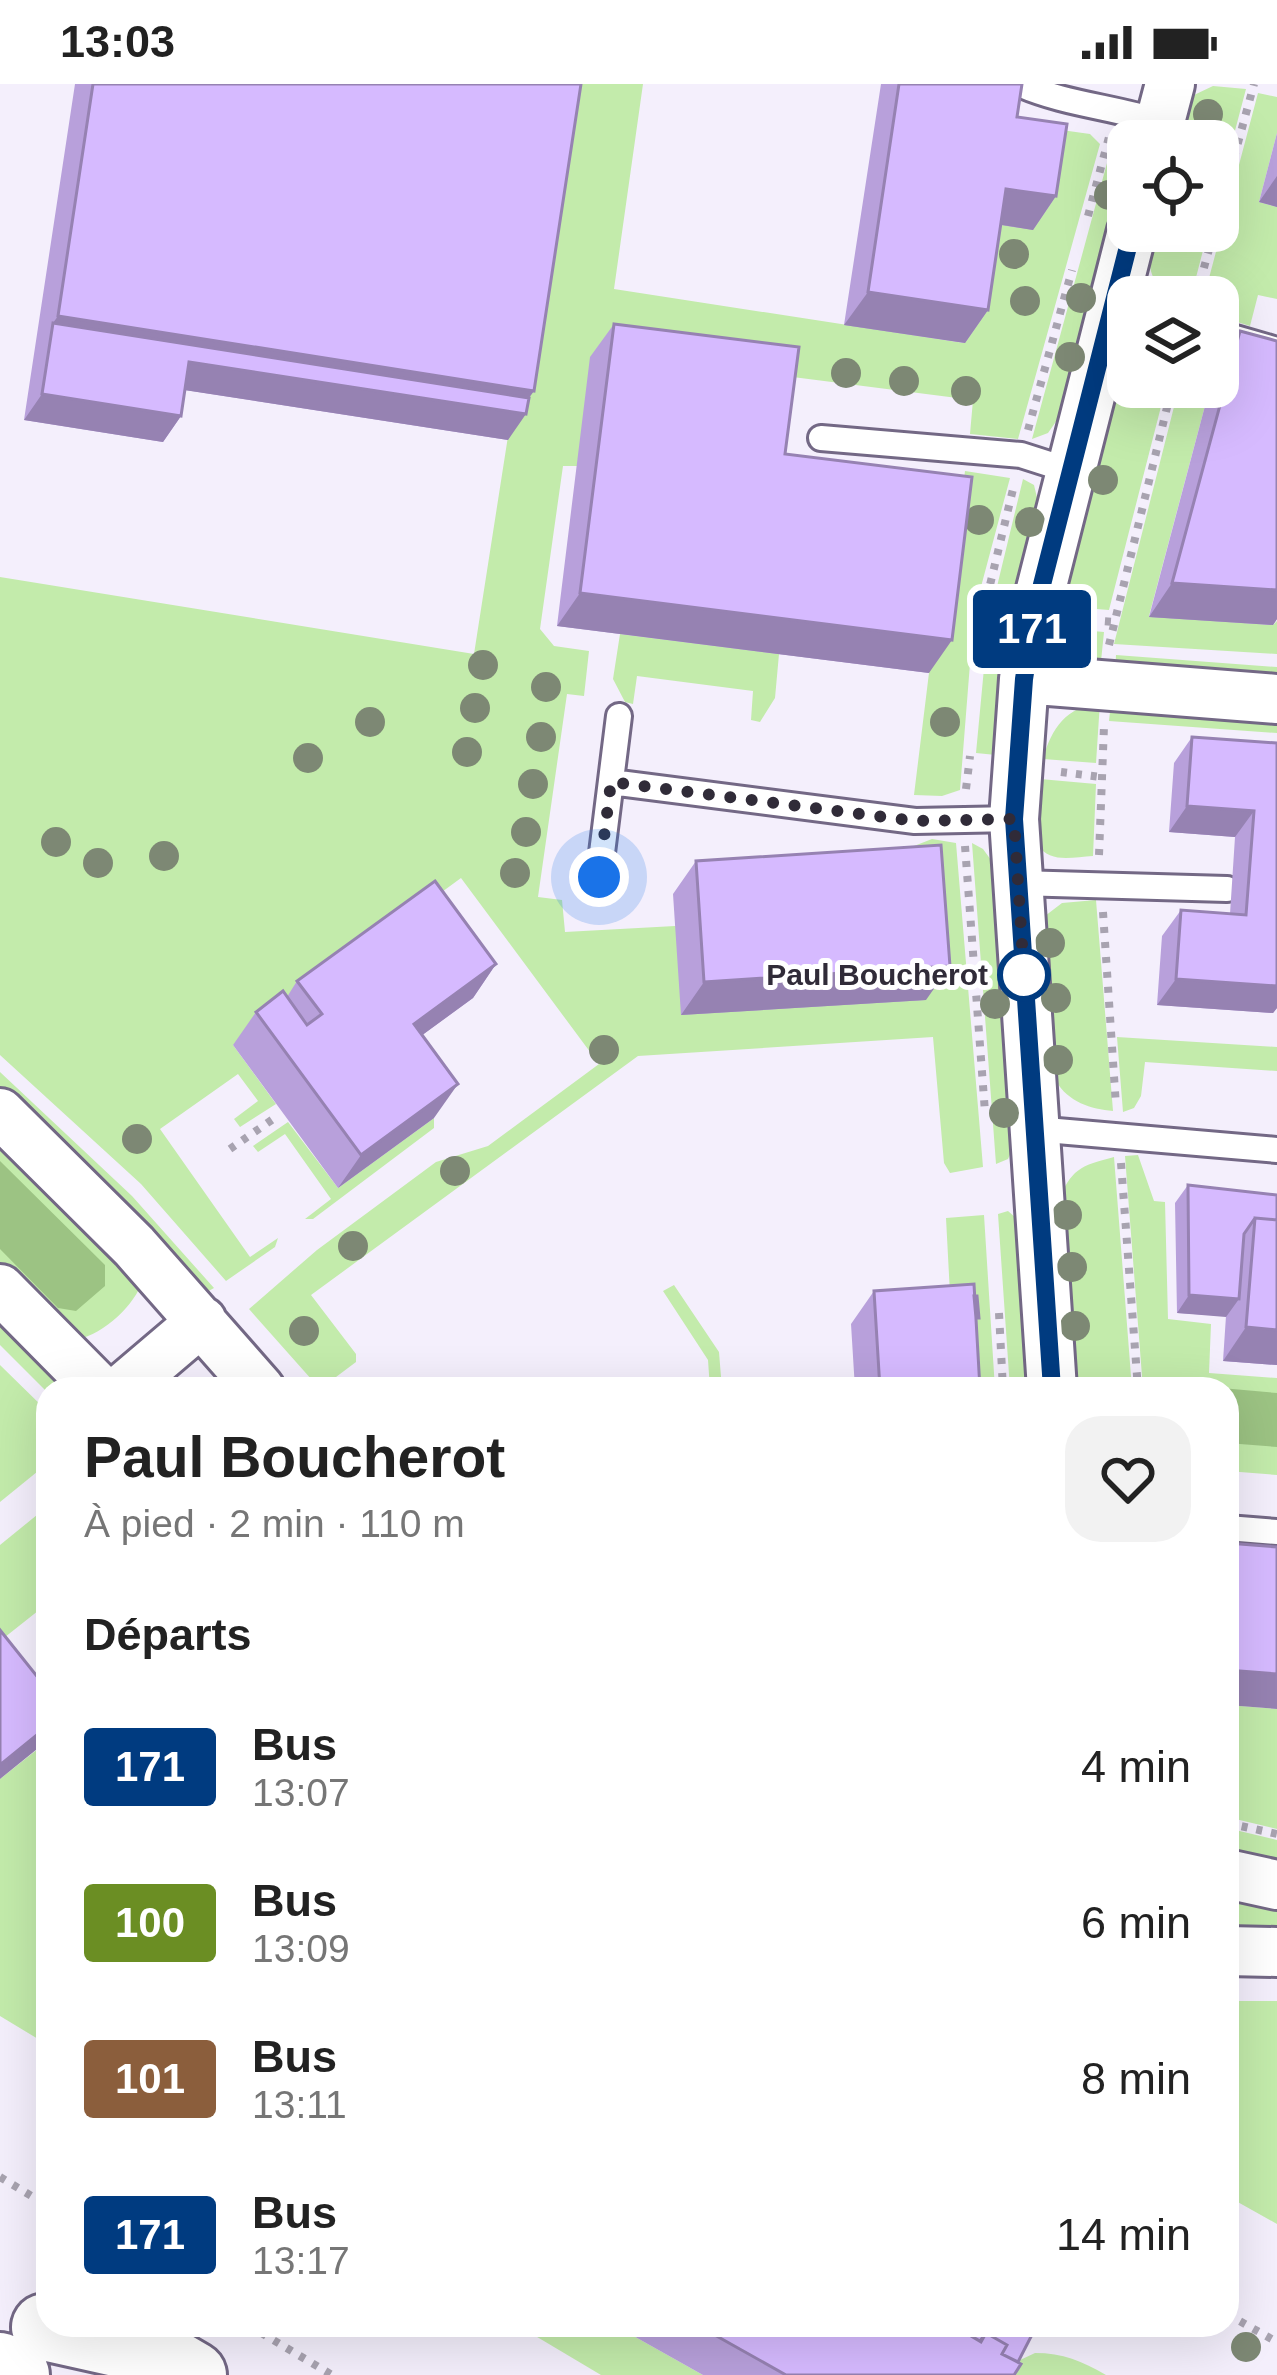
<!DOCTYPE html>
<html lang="fr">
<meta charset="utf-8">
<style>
:root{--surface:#fff;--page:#f2f2f2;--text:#222;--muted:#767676}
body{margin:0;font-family:Arial,sans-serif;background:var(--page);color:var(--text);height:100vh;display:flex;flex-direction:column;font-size:45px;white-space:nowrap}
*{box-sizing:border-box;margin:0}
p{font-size:39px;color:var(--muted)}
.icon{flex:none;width:66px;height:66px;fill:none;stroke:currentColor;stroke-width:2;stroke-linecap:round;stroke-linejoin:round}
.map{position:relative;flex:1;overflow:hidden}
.details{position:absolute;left:36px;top:1293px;width:1203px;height:960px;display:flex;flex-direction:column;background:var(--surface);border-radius:36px;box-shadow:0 12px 48px #0002}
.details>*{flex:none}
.badge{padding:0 24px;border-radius:9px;font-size:42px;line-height:78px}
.buttons{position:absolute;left:1107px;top:36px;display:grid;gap:24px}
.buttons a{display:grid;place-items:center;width:132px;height:132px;border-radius:24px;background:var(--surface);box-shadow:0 12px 48px #0002;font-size:60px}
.you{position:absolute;width:60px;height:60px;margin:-30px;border:9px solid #fff;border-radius:50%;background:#1a73e8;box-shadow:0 0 0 18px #1a73e833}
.map>.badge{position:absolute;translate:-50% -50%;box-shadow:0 0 0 6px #fff}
h2{padding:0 48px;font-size:45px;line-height:108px}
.round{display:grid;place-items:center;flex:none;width:126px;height:126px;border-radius:36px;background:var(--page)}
.headline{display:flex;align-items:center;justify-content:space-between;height:204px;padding:0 48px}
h1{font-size:57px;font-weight:700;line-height:90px}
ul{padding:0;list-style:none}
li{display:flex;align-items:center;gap:36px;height:156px;padding:0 48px}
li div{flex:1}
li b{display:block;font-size:45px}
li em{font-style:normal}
li .badge{min-width:132px;font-weight:700;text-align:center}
.status{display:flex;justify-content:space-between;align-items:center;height:84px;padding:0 60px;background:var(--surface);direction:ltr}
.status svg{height:33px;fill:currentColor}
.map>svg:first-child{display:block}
</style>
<div class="status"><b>13:03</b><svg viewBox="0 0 49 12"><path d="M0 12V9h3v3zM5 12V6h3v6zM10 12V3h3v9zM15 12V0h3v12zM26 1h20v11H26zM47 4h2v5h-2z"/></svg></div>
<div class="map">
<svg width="1277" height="2291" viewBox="0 0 1277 2291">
<rect width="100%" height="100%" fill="#f4effc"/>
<!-- green -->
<path fill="#c3ebab" d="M563,0h80l-29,205 350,54 19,-121 64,-94 43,6 10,10 -82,295 -48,-5 3,-34 -196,-25 -200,91h-14l-23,163 14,17 35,5 -5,45 -17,-2 -29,203 24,3 3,32 110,-6 243,-48 -4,-32 18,-7 24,4 27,324 -33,6 -6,-10 -11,-126 -295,19 -327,239 45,59v8l-36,27 -71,-80 68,-59 119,-88 52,-16 111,-82 -138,-186 -228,167 43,59 -36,23 -6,-8 24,-18 -20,-27 -78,55 90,128 28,-19 -3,9 -49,34 -85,-97 -141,-129v-478l474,77z
M1213,2l33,3 -28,106v-54h-37l13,-46z
M1258,9l19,4v36l-18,69 18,5v92l-19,-4 -8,31 -32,-10v-19h-14z
M1110,68l8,10 4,27 -60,224 -14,20 -16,6z
M1156,147h52l-17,66 -31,-8c-15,-21 -11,-34 -4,-58z
M1128,274v29h38l-57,223 -49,-4 59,-238z
M1179,303h31l-61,229 124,9 4,-4v33l-163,-10z
M965,387l45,7 -36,135 -14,177 -18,6 -28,-1 35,-285 11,1z
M1023,395l11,6 4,17 -24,103 -21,-2z
M988,542h20l-12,129 -20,-2z
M1059,544l45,4 -4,39c-23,-8 -36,-18 -41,-43z
M620,550l159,20 -4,44 -15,24 -9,-2 2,-29 -116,-15 -4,28 -8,-2 -12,-23z
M1116,571l161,12v17l-162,-11z
M1100,618l-4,61 -53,-4c9,-32 23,-51 57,-57z
M1111,618l166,12v19l-168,-12z
M1040,695l56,5 -3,72c-21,1 -43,8 -56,-12z
M972,759l11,6 8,11 24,283 -7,16 -12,5z
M1096,816l17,211c-22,-2 -45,-9 -57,-30 -12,-22 -11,-121 -13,-152l2,-13 17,-13z
M1117,953l160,10v24l-132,-9 -4,34 -7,12 -11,4z
M0,988l132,124 82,92 -9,5 -205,-198z
M434,1034v10l-121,91h-8l26,-20 -46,-65 -27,18 -5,-6 35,-24 50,66z
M0,1047l141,154c-10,24 -42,53 -69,55l-72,-69z
M1138,1071l16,46 11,1 3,117 43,5 -2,49 68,5v97l-50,-4v-82h-84l-18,-233z
M1114,1073l18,232h-61l-14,-186c15,-34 22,-37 57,-46z
M1008,1127l8,7 13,171h-19l-12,-175z
M984,1131l11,174h-40l-9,-171z
M674,1201l45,67 3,37h-12l-2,-29 -45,-69z
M0,1227l78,78h-30v4l-48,-48z
M0,1281l48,47v51l-48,39z
M48,1422v97l-48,38v-96z
M1227,1621l50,4v120l-50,-12z
M48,1657v304l-48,-29v-237z
M1227,1744l50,12v30l-50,-12z
M1227,1806l50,10v38l-50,-1z
M1227,1917h50v223l-50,-28z
M517,2241h97l89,50h-102z
M1035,2269c28,0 47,8 71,22h-96l8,-14z"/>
<!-- water -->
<path fill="#9cc383" d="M0,1077l105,104v21l-29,25 -18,-3 -58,-59z
M1176,1300l101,9v54l-50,-4v-54h-53z"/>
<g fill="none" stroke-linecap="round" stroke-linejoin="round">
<!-- lane casing -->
<g stroke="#736885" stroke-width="30">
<path id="lane" d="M1019,0c45,20 94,23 141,38
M1218,249l59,17
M821,354l200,17 50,16
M611,698l304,39 99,-2
M599,793l20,-161
M1018,799l209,6
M1034,1045l243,21
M1227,1444l50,4"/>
</g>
<!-- street casing -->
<g stroke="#736885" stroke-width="54">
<path id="street" d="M1155,57l15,-57
M1024,595l253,20
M0,1029l134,133 126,143
M0,1205l99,100
M122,1305l80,-68
M1052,1305l-38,-570 10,-140 10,-62 98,-386
M1227,1790l50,11
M1227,1867l50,1"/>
</g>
<!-- highway casing -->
<g stroke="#736885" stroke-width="72">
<path id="highway" d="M45,2243l107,24 41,24
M0,2282l16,9"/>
</g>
<!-- path -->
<path stroke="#a8a3b0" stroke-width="8" stroke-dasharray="6 9" stroke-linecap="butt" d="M1088,132l21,-79
M1218,132l36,-132
M1196,213l18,-66
M1028,346l44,-160
M1075,535l40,3
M1109,561l63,-258
M979,574l4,-44 31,-129
M1061,688l40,5
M966,705l4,-33
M965,762l20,266
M1099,771l5,-129
M1103,828l13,194
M230,1065l46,-32
M1121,1079l17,226
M999,1229l4,76
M1227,1739l50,11
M0,2093l48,29
M1227,2230l50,28
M248,2241l84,50"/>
<!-- lane -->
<use href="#lane" stroke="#fff" stroke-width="24"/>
<!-- street -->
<use href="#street" stroke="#fff" stroke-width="48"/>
<!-- highway -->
<use href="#highway" stroke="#fff" stroke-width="66"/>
</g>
<!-- trees -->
<g fill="#7d8874">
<circle cx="1208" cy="30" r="15"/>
<circle cx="1109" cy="111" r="15"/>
<circle cx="1014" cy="170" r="15"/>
<circle cx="1081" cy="214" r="15"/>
<circle cx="1025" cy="217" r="15"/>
<circle cx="1070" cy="273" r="15"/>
<circle cx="846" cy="289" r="15"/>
<circle cx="904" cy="297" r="15"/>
<circle cx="966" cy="307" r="15"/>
<circle cx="1103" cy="396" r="15"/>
<circle cx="979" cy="436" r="15"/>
<circle cx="1030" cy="438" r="15"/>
<circle cx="483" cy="581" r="15"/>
<circle cx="546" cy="603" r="15"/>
<circle cx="475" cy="624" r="15"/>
<circle cx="370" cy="638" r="15"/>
<circle cx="945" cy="638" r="15"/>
<circle cx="541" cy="653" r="15"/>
<circle cx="467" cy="668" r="15"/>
<circle cx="308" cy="674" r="15"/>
<circle cx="533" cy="700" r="15"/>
<circle cx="526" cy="748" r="15"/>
<circle cx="56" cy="758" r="15"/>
<circle cx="164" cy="772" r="15"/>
<circle cx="98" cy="779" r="15"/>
<circle cx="515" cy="789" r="15"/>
<circle cx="1050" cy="859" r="15"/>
<circle cx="1056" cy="914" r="15"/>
<circle cx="995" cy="920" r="15"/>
<circle cx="604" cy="966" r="15"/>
<circle cx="1058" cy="976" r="15"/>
<circle cx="1004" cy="1029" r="15"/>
<circle cx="137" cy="1055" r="15"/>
<circle cx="455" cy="1087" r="15"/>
<circle cx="1067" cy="1131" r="15"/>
<circle cx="353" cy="1162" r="15"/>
<circle cx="1072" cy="1183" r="15"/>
<circle cx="1075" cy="1242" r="15"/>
<circle cx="304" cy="1247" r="15"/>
<circle cx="1246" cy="2263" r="15"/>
</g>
<!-- wall -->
<path fill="#b8a0db" d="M75,0h506l-52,314 -21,42 -323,-50 -4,26 -18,26 -139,-22z
M881,0h141l-5,33 39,79 -23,34 -32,-5 -13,85 -23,33 -121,-18z
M1277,49v74l-18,-5z
M614,240l171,130 144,219 -372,-47 33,-269z
M1240,247l37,10v278l-4,6 -124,-8 61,-230h8v-25z
M1192,653l85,6v265l-4,5 -116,-8 5,-69 19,-26 49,4 5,-77 -66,-5 5,-69z
M696,777l230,139 -245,15 -8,-121z
M496,880l-23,34 -51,37 12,83 -96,70 -105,-143 23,-33 31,-15 10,-16z
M1188,1101l89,10v170l-54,-4 3,-45 -49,-3 -2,-110z
M874,1207l102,31 4,67h-125l-4,-65z
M614,2241h423l-19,37 -4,13h-311z"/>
<!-- shaded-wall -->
<path fill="#9682b2" d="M1277,92v31l-18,-5z
M1006,105l50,7 -23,34 -50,-8z
M868,208l120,18 -23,33 -121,-18z
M58,232l476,75 -16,22 8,1 -18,26 -337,-52 -118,-65z
M42,310l139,22 -18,26 -139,-22z
M1172,499l105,7v29l-4,6 -124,-8z
M580,509l372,47 -23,33 -372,-47z
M1187,722l67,5 -19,26 -66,-5z
M496,880l-23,34 -82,60 23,-34z
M950,882l-24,34 -245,15 23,-33z
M1176,895l101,7v22l-4,5 -116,-8z
M458,1000l-24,34 -96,70 23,-33z
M1189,1211l50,4 -13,18 -49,-4z
M1246,1243l31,3v35l-54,-4z
M1227,1586l50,4v35l-50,-4z
M48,1642v12l-6,7 -42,34v-14z"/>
<!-- building -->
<path fill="#d6baff" stroke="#9682b2" stroke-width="3" d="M93,0h488l-47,307 -476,-75z
M899,0h123l-5,33 50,7 -11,72 -50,-7 -18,121 -120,-18z
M53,239l476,75 -3,16 -337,-52 -8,54 -139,-22z
M614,240l185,23 -14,107 187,23 -20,163 -372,-47z
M1240,247l37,10v249l-105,-7z
M1192,653l85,6v243l-101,-7 5,-69 65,5 8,-104 -67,-5z
M941,761l9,121 -246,16 -8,-121z
M435,797l61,83 -82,60 44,60 -97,71 -105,-143 27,-21 24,34 15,-11 -25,-33z
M1188,1101l89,10v25l-22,-2 -11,16 -5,65 -50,-4z
M1255,1134l22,2v110l-31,-3z
M974,1200l6,105h-100l-6,-98z
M974,1212h3l2,22h-3z
M1227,1459l50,4v127l-50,-4z
M0,1546l48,60v36l-48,39z
M697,2241h274l-5,8 15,9 5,-9 21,12 -5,9 19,10 -7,11h-228z
M981,2241h56l-19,37 -16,-8 5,-9 -21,-12 -6,8 -7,-4z"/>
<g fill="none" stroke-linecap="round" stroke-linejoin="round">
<!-- line casing -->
<g stroke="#fff" stroke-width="27">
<path id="line" d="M1052,1305l-38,-570 10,-140 10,-63 98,-385"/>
</g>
<!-- line -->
<use href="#line" stroke="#003b80" stroke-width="18"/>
<!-- walk -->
<path stroke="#302b38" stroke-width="12" stroke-dasharray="0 21.6" d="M599,793l12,-95 304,39 99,-2 10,156"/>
</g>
<!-- markers -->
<circle fill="#fff" stroke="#003b80" stroke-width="6" cx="1024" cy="891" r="24"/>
<g text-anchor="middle" stroke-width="10" stroke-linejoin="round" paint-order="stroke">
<!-- stop labels -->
<g font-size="30" font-weight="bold" fill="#302b38" stroke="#fff" text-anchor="end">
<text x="988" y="901">Paul Boucherot</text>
</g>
</g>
</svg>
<div class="buttons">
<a><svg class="icon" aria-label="locate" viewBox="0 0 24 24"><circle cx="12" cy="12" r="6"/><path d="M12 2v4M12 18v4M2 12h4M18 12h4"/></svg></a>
<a><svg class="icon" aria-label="layers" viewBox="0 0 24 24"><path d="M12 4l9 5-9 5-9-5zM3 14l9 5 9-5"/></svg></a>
</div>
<div class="you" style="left:599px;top:793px"></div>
<b class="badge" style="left:1032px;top:545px;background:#003b80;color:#fff">171</b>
<section class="details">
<div class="headline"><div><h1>Paul Boucherot</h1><p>À pied · 2 min · 110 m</p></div><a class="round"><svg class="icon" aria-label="heart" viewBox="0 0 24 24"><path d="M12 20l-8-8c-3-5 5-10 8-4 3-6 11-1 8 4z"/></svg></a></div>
<h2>Départs</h2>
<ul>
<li><span class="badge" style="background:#003b80;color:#fff">171</span><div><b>Bus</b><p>13:07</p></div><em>4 min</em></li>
<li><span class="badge" style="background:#6b8e23;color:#fff">100</span><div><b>Bus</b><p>13:09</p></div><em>6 min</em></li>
<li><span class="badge" style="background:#8b5e3c;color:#fff">101</span><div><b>Bus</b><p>13:11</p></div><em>8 min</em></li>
<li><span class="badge" style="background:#003b80;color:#fff">171</span><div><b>Bus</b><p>13:17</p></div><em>14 min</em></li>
</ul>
</section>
</div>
